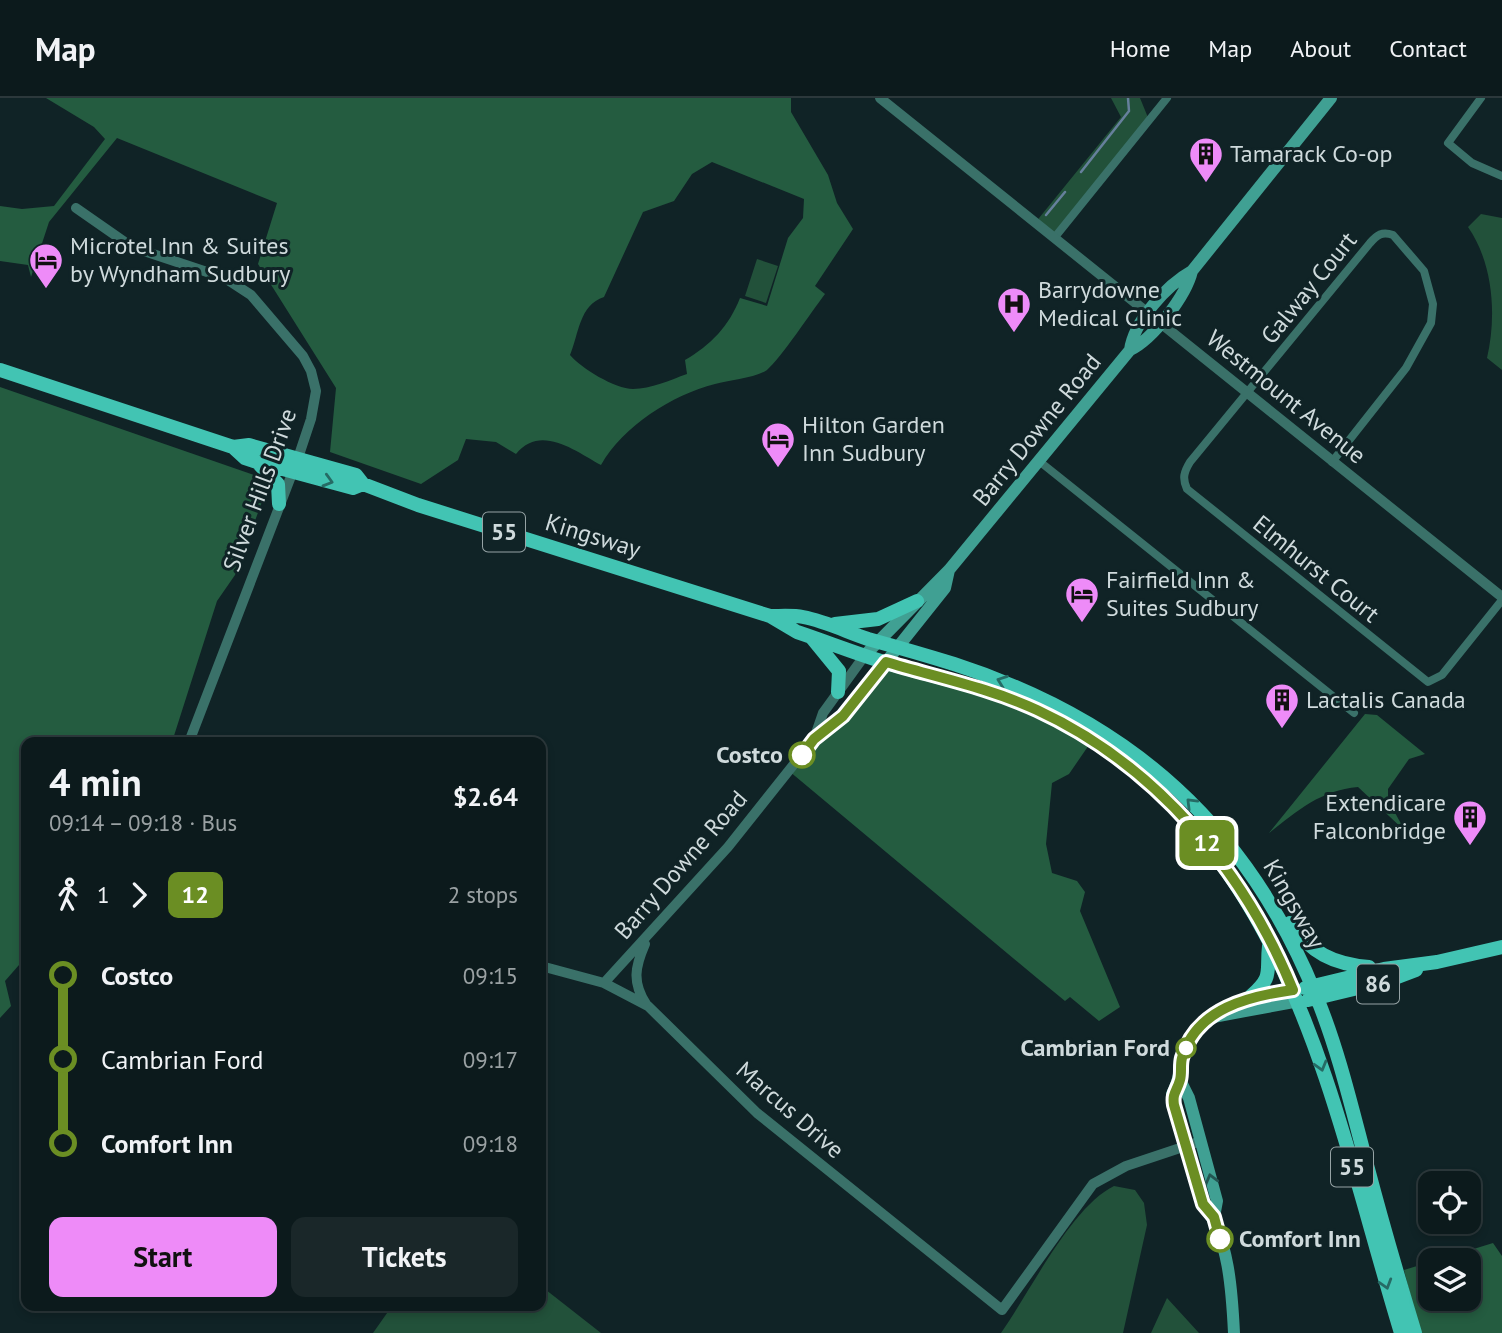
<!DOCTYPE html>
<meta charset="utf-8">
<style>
:root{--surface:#0c1a1c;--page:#1a2729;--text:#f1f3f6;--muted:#9aa1a3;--line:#2c383b;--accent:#ee8bf8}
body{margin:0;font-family:"PT Sans",sans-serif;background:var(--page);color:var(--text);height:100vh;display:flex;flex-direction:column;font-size:26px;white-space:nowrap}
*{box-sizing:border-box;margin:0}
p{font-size:23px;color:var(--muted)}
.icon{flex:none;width:38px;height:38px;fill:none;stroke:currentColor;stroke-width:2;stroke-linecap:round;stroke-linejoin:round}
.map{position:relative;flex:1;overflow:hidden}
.details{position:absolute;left:21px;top:639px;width:525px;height:574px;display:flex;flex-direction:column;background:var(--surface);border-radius:14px;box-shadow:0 4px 10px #0003,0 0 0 2px var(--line)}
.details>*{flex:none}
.badge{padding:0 14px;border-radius:10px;font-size:24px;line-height:46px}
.controls{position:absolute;left:1418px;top:1073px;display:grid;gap:14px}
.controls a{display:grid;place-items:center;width:63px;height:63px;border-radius:14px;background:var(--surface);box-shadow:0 4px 10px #0003,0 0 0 2px var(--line);font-size:35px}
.map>.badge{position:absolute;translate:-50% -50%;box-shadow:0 0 0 4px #fff}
.legs{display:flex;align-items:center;gap:10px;height:77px;padding:0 28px;font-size:23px}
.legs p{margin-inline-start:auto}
.summary{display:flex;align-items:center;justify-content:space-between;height:119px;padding:0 28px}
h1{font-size:38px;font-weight:700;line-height:52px}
.action{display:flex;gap:14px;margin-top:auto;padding:14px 28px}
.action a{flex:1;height:80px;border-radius:14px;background:var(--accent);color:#111;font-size:28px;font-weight:700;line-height:80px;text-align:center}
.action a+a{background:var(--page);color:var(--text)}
ul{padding:0 28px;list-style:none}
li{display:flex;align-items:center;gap:24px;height:84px;font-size:26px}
li i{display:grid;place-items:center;width:10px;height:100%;margin:0 9px;background:currentColor}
li i::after{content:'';width:18px;height:18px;margin:-9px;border:5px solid;border-radius:50%;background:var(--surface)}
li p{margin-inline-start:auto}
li:first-child i{background:linear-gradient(#0000 50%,currentColor 0)}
li:last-child i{background:linear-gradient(currentColor 50%,#0000 0)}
header{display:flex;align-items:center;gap:42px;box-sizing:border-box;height:98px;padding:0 35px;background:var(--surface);border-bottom:2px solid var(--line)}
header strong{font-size:33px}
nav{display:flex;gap:38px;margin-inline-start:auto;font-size:24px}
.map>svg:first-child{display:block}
</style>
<header>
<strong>Map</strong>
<nav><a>Home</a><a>Map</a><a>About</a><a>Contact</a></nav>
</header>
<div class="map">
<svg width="1502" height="1235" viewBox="0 0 1502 1235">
<rect width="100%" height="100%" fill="#102326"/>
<!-- green -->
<path fill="#22513a" d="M1111,0h29l9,22 -95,118 -19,-15 86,-106z
M1481,116l21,4v152l-15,-12c10,-43 6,-95 -19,-131z
M757,161l21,7 -12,37 -21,-7z
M1114,1088l21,4 9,13 3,22 -24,108h-122c29,-41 70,-126 113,-147z
M541,1188l60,47h-228l19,-27h149z
M1167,1200l32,35h-48z"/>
<!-- forest -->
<path fill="#245c40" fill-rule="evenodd" d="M46,0h745v14l37,63 9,28 16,26 -38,57 10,8c-13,17 -44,64 -58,76 -12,8 -38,10 -52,14 -43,11 -92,42 -114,81 -27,-15 -61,-41 -85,-11l-20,-12 -30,-3 -8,21 -37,24 -91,-32 6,-64 -78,-124 19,-61 -160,-65 -68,84 -18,55 -3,-12 -28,-4v-55l22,3 32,-3 51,-67 -11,-12zM712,64l92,37 -1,19 -15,20 -21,68 -27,-8c-11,28 -29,47 -55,62l2,14c-17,6 -36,15 -54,15 -18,0 -52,-21 -63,-34 9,-21 9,-50 34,-58l39,-85 31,-11 18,-27z
M0,289l254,88 10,12 -1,12 -28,76 -18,26 -45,141h-146v215l-21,24 6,25 -11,12z
M886,564l105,33 100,47 -22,32 -17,9 -6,61 6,29 25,8 8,11 -5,19 40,96 -21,14 -29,-24 -5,4 -28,-23 -248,-207 54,-55z
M1365,616l12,1 48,39 -16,5 -21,30v11l17,31 -47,-44c-37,3 -61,24 -89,46z
M1493,1145l9,13v77h-82l-16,-63 26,-8v36h38v-38h-30z"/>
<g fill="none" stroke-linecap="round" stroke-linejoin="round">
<!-- stream -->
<path stroke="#66809c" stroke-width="2.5" d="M1081,74l48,-61 -1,-13
M1046,117l19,-23"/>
<!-- minor -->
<path stroke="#3a7169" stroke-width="8" d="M1481,0l-33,45 24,20 30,13
M1055,139l112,-139
M1039,363l315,252
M1332,364l74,-94 25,-45 2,-19 -9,-33 -31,-36c-11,-4 -16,0 -23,8l-180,219c-6,10 -8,16 -3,27l241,193 14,-7 60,-75"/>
<!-- tertiary -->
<path stroke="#3a7169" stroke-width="10" d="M880,0l622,499
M76,110l56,39 93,31 26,17 52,61 8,15 5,20 -5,28 -13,39 -109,284
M814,641l9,-26 42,-58
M645,846c-10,23 -13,38 1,60
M541,868l63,17 44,23 109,107 245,197 91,-126 33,-18 75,-25
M604,885l124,-136 86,-108 29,-23 43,-54"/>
<!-- secondary -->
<path stroke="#40a093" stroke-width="12" d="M1130,252c4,-29 37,-65 62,-79l139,-173
M865,557l84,-85 181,-220c23,-11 56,-54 62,-79
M886,564l59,-74 4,-18
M1213,919l86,-16
M1180,982l9,18 28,103 -3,16
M1234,1235c-2,-41 -5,-96 -31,-129l-31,-110c10,-17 6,-30 15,-47 20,-42 64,-52 106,-57"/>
<!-- primary -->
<path stroke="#42c4b3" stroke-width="14" d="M0,272l233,77 12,11 12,4 96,26 10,-4
M233,349l16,-2 107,30 7,9 55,21 352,111 27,16c30,10 60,22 90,31 50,15 105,25 152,48 250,121 289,382 362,622
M258,365l20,21 1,20
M771,518c10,0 22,-1 32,1 22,4 44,15 65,22 29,8 57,16 86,25 176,57 294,162 363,334 22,54 35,111 50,167 15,57 31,112 48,168
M835,526l43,-5 39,-18
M812,540l27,33 -1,21
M1290,825c21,30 43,41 79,44
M1305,890l79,-19 53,-7 65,-15
M1251,898c23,-20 15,-24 18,-50
M1308,902l79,-19 29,-11"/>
</g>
<!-- one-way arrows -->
<defs><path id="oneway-chevron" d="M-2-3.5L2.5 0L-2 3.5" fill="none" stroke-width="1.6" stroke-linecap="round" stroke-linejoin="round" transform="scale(1.75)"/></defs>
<g stroke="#266b65">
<use href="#oneway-chevron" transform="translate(328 383) rotate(16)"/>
<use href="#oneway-chevron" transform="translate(1002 583) rotate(-160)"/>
<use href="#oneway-chevron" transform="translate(1191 705) rotate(-135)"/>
<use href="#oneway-chevron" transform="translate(1321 968) rotate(74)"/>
<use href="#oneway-chevron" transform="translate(1386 1186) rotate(73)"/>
</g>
<use stroke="#235552" href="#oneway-chevron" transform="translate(1211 1081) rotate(-105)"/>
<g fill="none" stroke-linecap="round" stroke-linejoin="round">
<!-- line-1 casing -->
<g stroke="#fff" stroke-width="16">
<path id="line-1" d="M802,657l12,-16 29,-23 43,-54c50,15 104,26 151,48 119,55 207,160 256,280 -43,6 -97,18 -111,68 -2,7 0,15 -2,22 -3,11 -8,13 -6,25l29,99 11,13 6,22"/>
</g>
<!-- line-1 -->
<use href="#line-1" stroke="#6b8e23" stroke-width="10"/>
</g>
<!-- icons -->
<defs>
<g id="building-pin" transform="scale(1.75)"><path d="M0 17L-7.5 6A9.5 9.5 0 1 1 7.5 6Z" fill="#ee8bf8" stroke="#102326"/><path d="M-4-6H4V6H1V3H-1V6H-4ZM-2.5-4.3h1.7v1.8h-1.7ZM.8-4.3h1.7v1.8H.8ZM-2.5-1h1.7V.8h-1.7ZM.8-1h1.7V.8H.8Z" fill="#111"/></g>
<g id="hotel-pin" transform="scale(1.75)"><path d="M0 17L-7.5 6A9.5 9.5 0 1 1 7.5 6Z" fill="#ee8bf8" stroke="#102326"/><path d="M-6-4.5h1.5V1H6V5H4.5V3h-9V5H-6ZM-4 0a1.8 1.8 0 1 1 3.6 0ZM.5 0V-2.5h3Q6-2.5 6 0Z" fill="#111"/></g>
<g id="hospital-pin" transform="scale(1.75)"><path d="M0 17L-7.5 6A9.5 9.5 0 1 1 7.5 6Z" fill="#ee8bf8" stroke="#102326"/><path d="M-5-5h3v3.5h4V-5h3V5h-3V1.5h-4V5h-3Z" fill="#111"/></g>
</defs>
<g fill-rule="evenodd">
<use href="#building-pin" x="1206" y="56"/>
<use href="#hotel-pin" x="46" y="162"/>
<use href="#hospital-pin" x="1014" y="206"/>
<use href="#hotel-pin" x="778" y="341"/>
<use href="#hotel-pin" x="1082" y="496"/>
<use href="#building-pin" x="1282" y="602"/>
<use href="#building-pin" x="1470" y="719"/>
</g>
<!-- markers -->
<g fill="#fff" stroke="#6b8e23" stroke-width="3.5">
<circle cx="802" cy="657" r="12"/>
<circle cx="1186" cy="950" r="9"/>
<circle cx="1220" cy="1141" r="12"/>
</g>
<g text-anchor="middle" stroke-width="6" stroke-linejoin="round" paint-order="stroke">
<!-- shield labels -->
<g fill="#102326" stroke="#96a3a5" stroke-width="2">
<rect x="483" y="414.5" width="42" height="39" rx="5"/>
<rect x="1357" y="866.5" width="42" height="39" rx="5"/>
<rect x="1331" y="1049.5" width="42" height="39" rx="5"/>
</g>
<g font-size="23" font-weight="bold" fill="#cfdadc">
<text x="504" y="442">55</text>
<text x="1378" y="894">86</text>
<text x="1352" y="1077">55</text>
</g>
<!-- poi labels -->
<g font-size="24" fill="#cfdadc" stroke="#102326" text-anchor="start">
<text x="1230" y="64">Tamarack Co-op</text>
<text x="70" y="156">Microtel Inn &amp; Suites<tspan x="70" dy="28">by Wyndham Sudbury</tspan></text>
<text x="1038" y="200">Barrydowne<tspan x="1038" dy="28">Medical Clinic</tspan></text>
<text x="802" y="335">Hilton Garden<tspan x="802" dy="28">Inn Sudbury</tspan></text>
<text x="1106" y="490">Fairfield Inn &amp;<tspan x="1106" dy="28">Suites Sudbury</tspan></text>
<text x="1306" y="610">Lactalis Canada</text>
<text x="1446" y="713" text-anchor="end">Extendicare<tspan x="1446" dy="28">Falconbridge</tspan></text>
</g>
<!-- street labels -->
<g font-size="24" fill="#cfdadc" stroke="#102326">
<text transform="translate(1309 190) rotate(-51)" y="8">Galway Court</text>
<text transform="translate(1286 299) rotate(39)" y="8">Westmount Avenue</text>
<text transform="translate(1037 332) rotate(-51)" y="8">Barry Downe Road</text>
<text transform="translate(260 392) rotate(-70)" y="8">Silver Hills Drive</text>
<text transform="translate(593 438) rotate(17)" y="8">Kingsway</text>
<text transform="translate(1316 471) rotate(39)" y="8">Elmhurst Court</text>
<text transform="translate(681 767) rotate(-49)" y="8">Barry Downe Road</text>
<text transform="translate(1294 806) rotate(60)" y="8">Kingsway</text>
<text transform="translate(790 1012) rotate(41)" y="8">Marcus Drive</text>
</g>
<!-- stop labels -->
<g font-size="24" font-weight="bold" fill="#cfdadc" stroke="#102326" text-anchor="end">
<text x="783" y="665">Costco</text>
<text x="1170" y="958">Cambrian Ford</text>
<text x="1239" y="1149" text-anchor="start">Comfort Inn</text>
</g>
</g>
</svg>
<div class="controls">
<a><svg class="icon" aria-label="locate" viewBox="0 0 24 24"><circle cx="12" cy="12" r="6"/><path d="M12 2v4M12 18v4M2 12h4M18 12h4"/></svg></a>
<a><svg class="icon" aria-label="layers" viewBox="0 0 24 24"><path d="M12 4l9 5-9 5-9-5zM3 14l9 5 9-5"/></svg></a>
</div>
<b class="badge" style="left:1207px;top:745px;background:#6b8e23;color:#fff">12</b>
<section class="details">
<div class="summary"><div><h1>4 min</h1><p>09:14 – 09:18 · Bus</p></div><b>$2.64</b></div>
<div class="legs"><svg class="icon" aria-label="walk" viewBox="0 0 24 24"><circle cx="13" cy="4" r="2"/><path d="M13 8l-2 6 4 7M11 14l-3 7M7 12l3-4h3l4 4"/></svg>1<svg class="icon" aria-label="forward" viewBox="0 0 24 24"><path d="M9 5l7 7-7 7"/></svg><b class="badge" style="background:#6b8e23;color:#fff">12</b><p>2 stops</p></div>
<ul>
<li><i style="color:#6b8e23"></i><b>Costco</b><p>09:15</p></li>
<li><i style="color:#6b8e23"></i><span>Cambrian Ford</span><p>09:17</p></li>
<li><i style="color:#6b8e23"></i><b>Comfort Inn</b><p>09:18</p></li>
</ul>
<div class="action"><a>Start</a><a>Tickets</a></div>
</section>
</div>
